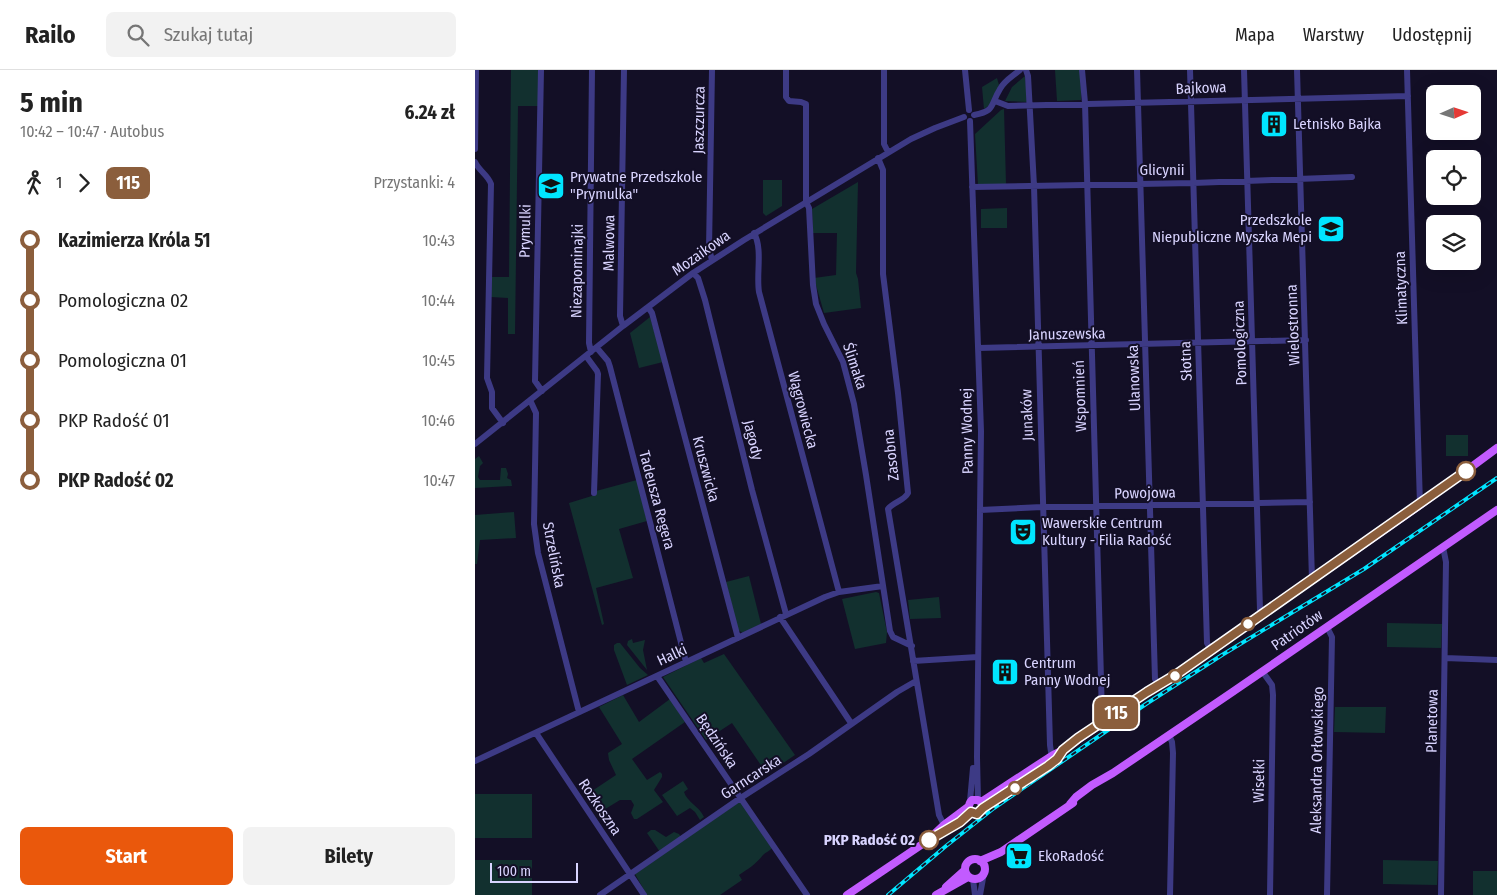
<!DOCTYPE html>
<html lang="pl">
<meta charset="utf-8">
<style>
:root{--surface:#fff;--page:#f2f2f2;--text:#222;--muted:#767676;--line:#e0e0e0;--accent:#ea580c}
body{margin:0;font-family:"Fira Sans Condensed",sans-serif;background:var(--page);color:var(--text);height:100vh;display:flex;flex-direction:column;font-size:19px;white-space:nowrap}
*{box-sizing:border-box;margin:0}
p{font-size:16px;color:var(--muted)}
.icon{flex:none;width:28px;height:28px;fill:none;stroke:currentColor;stroke-width:2;stroke-linecap:round;stroke-linejoin:round}
.map{position:relative;flex:1;overflow:hidden}
.drawer{display:flex;flex-direction:column;background:var(--surface);width:475px}
.drawer>*{flex:none}
.badge{padding:0 10px;border-radius:8px;font-size:18px;line-height:32px}
.needle{width:32px;rotate:87deg}
.fabs{position:absolute;left:951px;top:15px;display:grid;gap:10px}
.fabs a{display:grid;place-items:center;width:55px;height:55px;border-radius:8px;background:var(--surface);box-shadow:0 5px 20px #0002;font-size:25px}
.scale{position:absolute;left:15px;bottom:12px;width:88px;box-sizing:border-box;padding-left:5px;border:2px solid #d9d4ff;border-top:0;font-size:14px;line-height:18px;white-space:nowrap;color:#d9d4ff;-webkit-text-stroke:4px #130f26;paint-order:stroke}
.map>.badge{position:absolute;translate:-50% -50%;box-shadow:0 0 0 2px #fff}
.legs{display:flex;align-items:center;gap:8px;height:55px;padding:0 20px;font-size:16px}
.legs p{margin-inline-start:auto}
.head{display:flex;align-items:center;justify-content:space-between;height:85px;padding:0 20px}
h1{font-size:28px;font-weight:700;line-height:38px}
.primary-button{display:flex;gap:10px;margin-top:auto;padding:10px 20px}
.primary-button a{flex:1;height:58px;border-radius:8px;background:var(--accent);color:#fff;font-size:20px;font-weight:700;line-height:58px;text-align:center}
.primary-button a+a{background:var(--page);color:var(--text)}
ul{padding:0 20px;list-style:none}
li{display:flex;align-items:center;gap:18px;height:60px;font-size:19px}
li i{display:grid;place-items:center;width:8px;height:100%;margin:0 6px;background:currentColor}
li i::after{content:'';width:12px;height:12px;margin:-6px;border:4px solid;border-radius:50%;background:var(--surface)}
li p{margin-inline-start:auto}
li:first-child i{background:linear-gradient(#0000 50%,currentColor 0)}
li:last-child i{background:linear-gradient(currentColor 50%,#0000 0)}
header{display:flex;align-items:center;gap:30px;box-sizing:border-box;height:70px;padding:0 25px;background:var(--surface);border-bottom:1px solid var(--line)}
header strong{font-size:24px}
nav{display:flex;gap:28px;margin-inline-start:auto;font-size:18px}
.search{width:350px;height:45px;background:var(--page);display:flex;align-items:center;gap:12px;box-sizing:border-box;padding:0 18px;border-radius:8px;color:var(--muted);font-size:19px}
main{display:flex;flex:1;min-height:0}
.map>svg:first-child{display:block}
</style>
<header>
<strong>Railo</strong>
<div class="search"><svg class="icon" aria-label="search" viewBox="0 0 24 24"><circle cx="10" cy="10" r="6"/><path d="M15 15l6 6"/></svg>Szukaj tutaj</div>
<nav><a>Mapa</a><a>Warstwy</a><a>Udostępnij</a></nav>
</header>
<main>
<section class="drawer">
<div class="head"><div><h1>5 min</h1><p>10:42 – 10:47 · Autobus</p></div><b>6.24 zł</b></div>
<div class="legs"><svg class="icon" aria-label="walk" viewBox="0 0 24 24"><circle cx="13" cy="4" r="2"/><path d="M13 8l-2 6 4 7M11 14l-3 7M7 12l3-4h3l4 4"/></svg>1<svg class="icon" aria-label="forward" viewBox="0 0 24 24"><path d="M9 5l7 7-7 7"/></svg><b class="badge" style="background:#8b5e3c;color:#fff">115</b><p>Przystanki: 4</p></div>
<ul>
<li><i style="color:#8b5e3c"></i><b>Kazimierza Króla 51</b><p>10:43</p></li>
<li><i style="color:#8b5e3c"></i><span>Pomologiczna 02</span><p>10:44</p></li>
<li><i style="color:#8b5e3c"></i><span>Pomologiczna 01</span><p>10:45</p></li>
<li><i style="color:#8b5e3c"></i><span>PKP Radość 01</span><p>10:46</p></li>
<li><i style="color:#8b5e3c"></i><b>PKP Radość 02</b><p>10:47</p></li>
</ul>
<div class="primary-button"><a>Start</a><a>Bilety</a></div>
</section>
<div class="map">
<svg width="1022" height="825" viewBox="0 0 1022 825">
<rect width="100%" height="100%" fill="#130f26"/>
<!-- green -->
<path fill="#12302f" d="M36,0h27v36h-20l-3,228h-7v-36l-17,-1v-20h18z
M580,0h26v30l-24,1z
M550,6l3,26 -23,-1 7,-14z
M522,8l2,7 -8,19 -7,5 -2,-22z
M529,39l2,75 -28,1 -3,-51 26,-24z
M288,110h19v26l-16,10 -3,-3z
M383,112l-2,91 2,6 3,29 -37,5 -10,-35 22,-3 1,-42h-24l-1,-24z
M532,138v20h-26v-19z
M175,247l13,45 -24,6 -9,-35z
M971,365h22v21h-22z
M4,386l4,7 -3,3 -2,11 2,3h20l1,-12h5l2,6 -1,4 4,2 1,6 -37,2v-29z
M162,410l10,41 -28,8 14,49 -37,10 8,36 -2,1 -33,-122 26,-8 1,-4z
M39,442l2,26 -36,2 -3,24h-2v-49z
M274,506l12,48 -18,9 -5,-3 -12,-48z
M401,522l3,1 8,39 -1,11 -31,6 -13,-50z
M464,527l2,21 -31,1 -2,-19z
M912,553l55,1 -1,24 -54,-1z
M157,569l1,4 12,-3 -2,10 4,20 -20,-25 1,-4z
M142,573h3l20,25 8,7 -21,10 -13,-35v-5z
M249,584l71,101 -28,19 -35,-51 -26,17 -43,-63 38,-19 3,5z
M148,625l16,27 31,-23 15,23 -53,37 15,21 13,-8 2,2v3l-8,13 9,12 -26,17h-3l-3,-6 3,-8 -3,-5h-11l-18,11 -13,-18 27,-18 -7,-15 -1,-7 14,-9 -23,-37z
M860,637h51l-1,26 -51,-1z
M208,711l5,8 -4,3c3,10 15,14 20,25l-4,3 -5,-8 -5,-4 -13,8 -15,-21z
M0,724h57v44h-57z
M264,732l3,1 31,44c-3,4 -7,5 -10,8 -7,9 -15,14 -24,20l3,5 -22,15h-73l-12,-21z
M176,760h4l11,7 8,-5 5,2 2,3 -21,15 -13,-19z
M0,790h57v35h-57z
M908,790l55,1 -1,24 -54,-1z
M998,801h24v24h-24z"/>
<g fill="none" stroke-linecap="round" stroke-linejoin="round">
<!-- minor -->
<path stroke="#3d3a85" stroke-width="6" d="M66,0l-6,311 7,10
M237,0l-3,179 3,11
M311,0v27l3,4 12,1 5,2v98l3,6 4,77 3,19 8,20 19,38 11,42 12,71 24,156 3,6 19,9
M409,0v74l4,8
M490,0l4,40
M551,0l2,6 6,110 16,559 1,7 5,7
M607,0l3,33 17,612 3,5
M662,0l18,609 4,6
M715,0l17,573 4,7
M769,0l16,540 2,5
M822,0l15,510
M932,0l13,435
M520,31l13,5 400,-10
M499,45c22,-4 16,-10 26,-26 4,-8 13,-13 20,-19
M495,51l11,310 -4,326 1,43
M0,79l1,-79
M403,88l5,12v104l15,119 10,100c-4,8 -15,9 -20,16l51,306 5,10
M0,92c4,9 13,13 16,22l-4,194 5,14v16l11,15
M497,117l221,-4 159,-6
M279,163c9,16 2,41 5,59l80,300
M218,203l5,5 7,22 47,190 34,124
M173,237l4,6 86,325
M148,256l-3,-10 4,-246
M122,278l11,13 2,6 76,295
M503,278l328,-8
M116,282l-2,-9 3,-273
M111,286l11,15 1,3 -4,119
M55,330l6,13 -2,111 4,29 41,159
M0,374l148,-118 70,-53 51,-33 167,-101 24,-11 29,-11
M505,440l62,-3 268,-5
M305,547l71,106
M852,557l5,10 -5,258
M970,588l52,2
M438,591l65,-4
M787,601l10,14 1,10 -3,200
M182,606l150,219
M61,663l108,162
M694,665l3,7 1,11 -3,142
M0,691l350,-164 14,-5 44,-6
M495,731l3,-33
M498,809l2,16
M125,825l139,-96 70,-45 88,-62 19,-11
M505,825l4,-22
M966,825l5,-333 -3,-15"/>
<!-- major -->
<path stroke="#c25bff" stroke-width="8" d="M506,732l72,-47 10,-5 84,-58 25,-14 248,-173 77,-57
M595,734l6,-7 16,-12 21,-12 118,-80 266,-183
M508,738l-1,-5 -4,-3h-6c-9,10 4,20 11,8l65,-42 13,-13
M460,766l25,-13 11,-10
M490 799a10 10 0 1 1 20 0a10 10 0 1 1-20 0Z
M505,791l21,-9 72,-49
M471,817l19,-17
M372,825l80,-54 17,-16 24,-18
M461,825l32,-18"/>
<!-- rail casing -->
<g stroke="#00e5ff" stroke-width="4">
<path id="rail" d="M413,825l58,-49 48,-38 152,-104 76,-49 142,-86 133,-91"/>
</g>
<!-- rail -->
<use href="#rail" stroke="#130f26" stroke-width="2" stroke-dasharray="5.5" stroke-linecap="butt"/>
</g>
<g fill="none" stroke-linecap="round" stroke-linejoin="round">
<!-- line-1 casing -->
<g stroke="#fff" stroke-width="11">
<path id="line-1" d="M454,770l31,-18 11,-10 6,2 6,-6 65,-42 9,-7 6,-9 15,-12 69,-46 30,-18 289,-203"/>
</g>
<!-- line-1 -->
<use href="#line-1" stroke="#8b5e3c" stroke-width="8"/>
</g>
<!-- icons -->
<defs>
<g id="building-square" transform="scale(1.4375)"><rect x="-9" y="-9" width="18" height="18" rx="4" fill="#00e5ff" stroke="#130f26"/><path d="M-4-6H4V6H1V3H-1V6H-4ZM-2.5-4.3h1.7v1.8h-1.7ZM.8-4.3h1.7v1.8H.8ZM-2.5-1h1.7V.8h-1.7ZM.8-1h1.7V.8H.8Z" fill="#111"/></g>
<g id="school-square" transform="scale(1.4375)"><rect x="-9" y="-9" width="18" height="18" rx="4" fill="#00e5ff" stroke="#130f26"/><path d="M0-5L7-2L0 1L-7-2ZM-4 1L0 2.5L4 1V4Q0 6-4 4Z" fill="#111"/></g>
<g id="theatre-square" transform="scale(1.4375)"><rect x="-9" y="-9" width="18" height="18" rx="4" fill="#00e5ff" stroke="#130f26"/><path d="M-5-5.5Q0-4 5-5.5V0Q5 5 0 6Q-5 5-5 0ZM-3.3-2.5H-1v1.5H-3.3ZM1-2.5H3.3v1.5H1ZM-2.8 1Q0 5.5 2.8 1Z" fill="#111"/></g>
<g id="supermarket-square" transform="scale(1.4375)"><rect x="-9" y="-9" width="18" height="18" rx="4" fill="#00e5ff" stroke="#130f26"/><path d="M-6-5.5h2.5l.6 2H6L4.5 2H-2.5L-4.4-4H-6ZM-1.5 3.2a1.3 1.3 0 1 0 .1 0ZM3 3.2a1.3 1.3 0 1 0 .1 0Z" fill="#111"/></g>
</defs>
<g fill-rule="evenodd">
<use href="#building-square" x="799" y="54"/>
<use href="#school-square" x="76" y="116"/>
<use href="#school-square" x="856" y="159"/>
<use href="#theatre-square" x="548" y="462"/>
<use href="#building-square" x="530" y="602"/>
<use href="#supermarket-square" x="544" y="786"/>
</g>
<!-- markers -->
<g fill="#fff" stroke="#8b5e3c" stroke-width="2.5">
<circle cx="991" cy="401" r="9"/>
<circle cx="773" cy="554" r="6"/>
<circle cx="700" cy="606" r="6"/>
<circle cx="540" cy="718" r="6"/>
<circle cx="454" cy="770" r="9"/>
</g>
<g text-anchor="middle" stroke-width="4" stroke-linejoin="round" paint-order="stroke">
<!-- street labels -->
<g font-size="15" fill="#d9d4ff" stroke="#130f26">
<text transform="translate(726 18) rotate(-2)" y="5">Bajkowa</text>
<text transform="translate(224 50) rotate(-89)" y="5">Jaszczurcza</text>
<text x="687" y="105">Glicynii</text>
<text transform="translate(50 161) rotate(-89)" y="5">Prymulki</text>
<text transform="translate(134 173) rotate(-89)" y="5">Malwowa</text>
<text transform="translate(226 183) rotate(-35)" y="5">Mozaikowa</text>
<text transform="translate(102 201) rotate(-89)" y="5">Niezapominajki</text>
<text transform="translate(926 218) rotate(-92)" y="5">Klimatyczna</text>
<text transform="translate(818 255) rotate(-92)" y="5">Wielostronna</text>
<text transform="translate(592 264) rotate(-1)" y="5">Januszewska</text>
<text transform="translate(765 273) rotate(-92)" y="5">Pomologiczna</text>
<text transform="translate(711 291) rotate(-92)" y="5">Słotna</text>
<text transform="translate(380 296) rotate(72)" y="5">Ślimaka</text>
<text transform="translate(659 308) rotate(-92)" y="5">Ulanowska</text>
<text transform="translate(605 326) rotate(-92)" y="5">Wspomnień</text>
<text transform="translate(328 340) rotate(75)" y="5">Wągrowiecka</text>
<text transform="translate(552 345) rotate(-92)" y="5">Junaków</text>
<text transform="translate(492 361) rotate(-91)" y="5">Panny Wodnej</text>
<text transform="translate(278 370) rotate(76)" y="5">Jagody</text>
<text transform="translate(416 385) rotate(-96)" y="5">Zasobna</text>
<text transform="translate(231 399) rotate(75)" y="5">Kruszwicka</text>
<text transform="translate(670 423) rotate(-1)" y="5">Powojowa</text>
<text transform="translate(182 430) rotate(75)" y="5">Tadeusza Regera</text>
<text transform="translate(79 485) rotate(79)" y="5">Strzelińska</text>
<text transform="translate(822 560) rotate(-35)" y="5">Patriotów</text>
<text transform="translate(197 585) rotate(-25)" y="5">Halki</text>
<text transform="translate(957 651) rotate(-89)" y="5">Planetowa</text>
<text transform="translate(242 671) rotate(56)" y="5">Będzińska</text>
<text transform="translate(842 690) rotate(-89)" y="5">Aleksandra Orłowskiego</text>
<text transform="translate(276 707) rotate(-33)" y="5">Garncarska</text>
<text transform="translate(784 711) rotate(-89)" y="5">Wisełki</text>
<text transform="translate(125 737) rotate(56)" y="5">Rozkoszna</text>
</g>
<!-- poi labels -->
<g font-size="15" fill="#d9d4ff" stroke="#130f26" text-anchor="start">
<text x="818" y="59">Letnisko Bajka</text>
<text x="95" y="112">Prywatne Przedszkole<tspan x="95" dy="17">"Prymulka"</tspan></text>
<text x="837" y="155" text-anchor="end">Przedszkole<tspan x="837" dy="17">Niepubliczne Myszka Mepi</tspan></text>
<text x="567" y="458">Wawerskie Centrum<tspan x="567" dy="17">Kultury - Filia Radość</tspan></text>
<text x="549" y="598">Centrum<tspan x="549" dy="17">Panny Wodnej</tspan></text>
<text x="563" y="791">EkoRadość</text>
</g>
<!-- stop labels -->
<g font-size="15" font-weight="bold" fill="#d9d4ff" stroke="#130f26" text-anchor="end">
<text x="440" y="775">PKP Radość 02</text>
</g>
</g>
</svg>
<div class="fabs">
<a><svg class="needle" viewBox="-14 -14 28 28"><path d="M0-13l5 13h-10z" fill="#e53935"/><path d="M0 13l5-13h-10z" fill="#767676"/></svg></a>
<a><svg class="icon" aria-label="locate" viewBox="0 0 24 24"><circle cx="12" cy="12" r="6"/><path d="M12 2v4M12 18v4M2 12h4M18 12h4"/></svg></a>
<a><svg class="icon" aria-label="layers" viewBox="0 0 24 24"><path d="M12 4l9 5-9 5-9-5zM3 14l9 5 9-5"/></svg></a>
</div>
<div class="scale">100 m</div>
<b class="badge" style="left:641px;top:643px;background:#8b5e3c;color:#fff">115</b>
</div>
</main>
